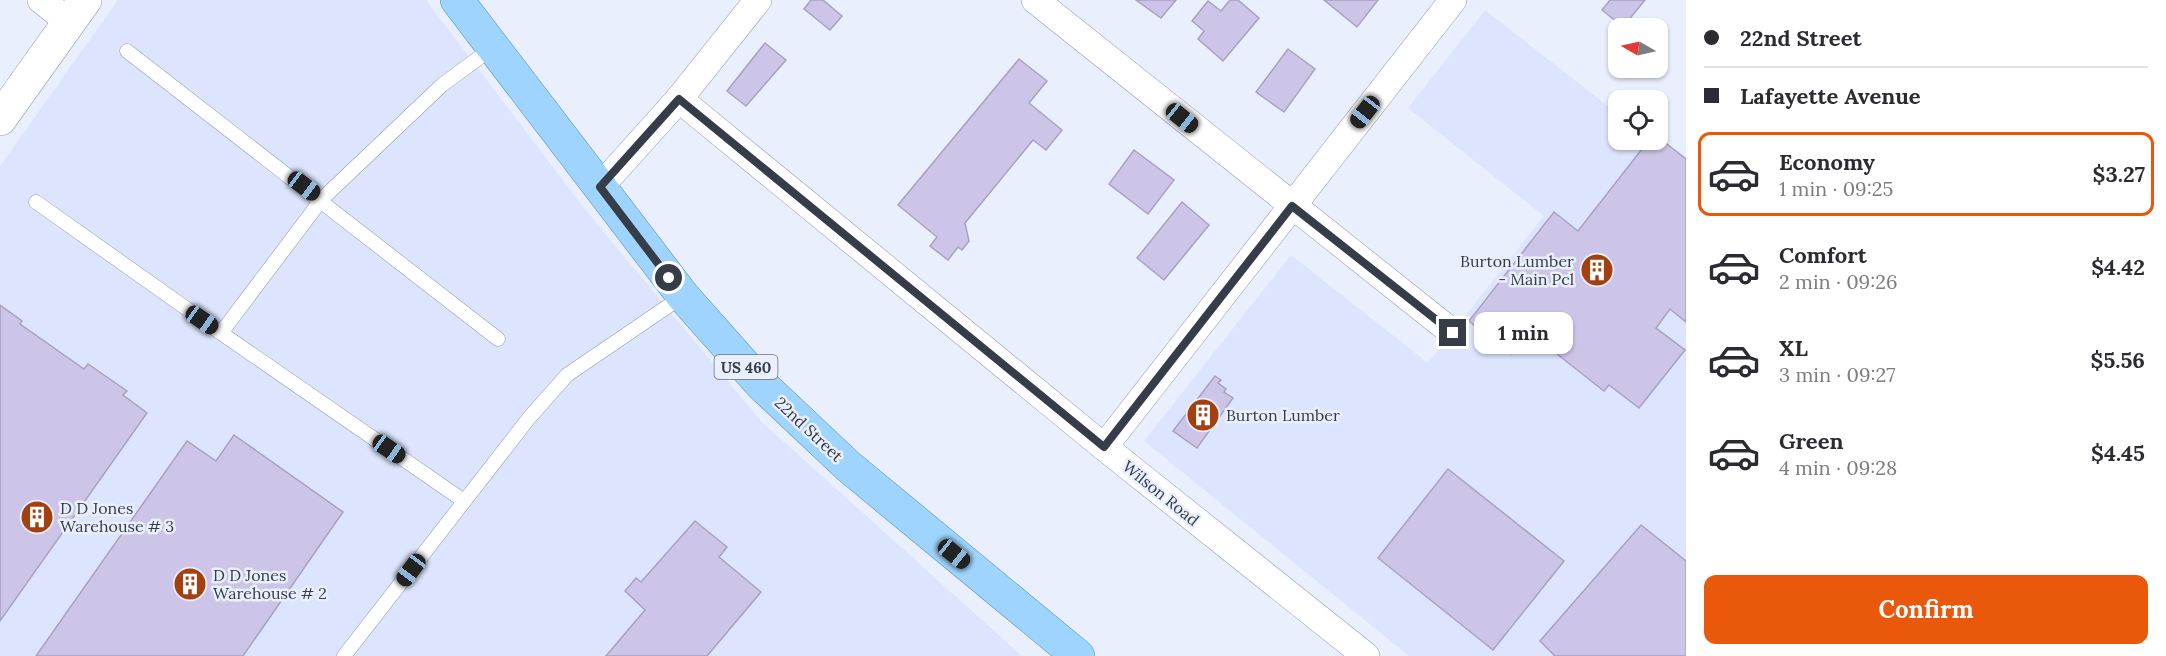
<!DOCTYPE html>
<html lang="en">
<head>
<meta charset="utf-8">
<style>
  body { margin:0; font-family:Lora,serif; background:#f7f7f7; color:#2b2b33; height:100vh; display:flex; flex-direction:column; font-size:22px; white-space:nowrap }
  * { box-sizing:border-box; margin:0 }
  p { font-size:20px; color:#7c7c81 }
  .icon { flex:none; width:33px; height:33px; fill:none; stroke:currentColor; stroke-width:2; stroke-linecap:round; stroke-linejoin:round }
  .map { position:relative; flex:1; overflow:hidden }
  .sheet { display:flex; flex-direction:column; background:#fff; width:480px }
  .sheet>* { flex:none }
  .top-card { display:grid; align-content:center; height:132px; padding:0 18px; background:#fff }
  .needle { width:39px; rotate:279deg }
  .controls { position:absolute; left:1608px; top:18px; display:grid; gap:12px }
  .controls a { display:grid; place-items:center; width:60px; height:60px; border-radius:12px; background:#fff; box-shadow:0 2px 4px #0004; font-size:30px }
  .end { position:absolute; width:27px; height:27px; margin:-14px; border:8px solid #373c49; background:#fff; box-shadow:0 0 0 3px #fff }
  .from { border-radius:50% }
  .bubble { position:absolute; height:42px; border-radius:12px; background:#fff; box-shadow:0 2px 4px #0004; font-size:20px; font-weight:800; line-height:42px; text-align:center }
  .car { position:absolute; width:18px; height:36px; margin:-18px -9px; border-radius:8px; box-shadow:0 0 4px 2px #0007; background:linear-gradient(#222 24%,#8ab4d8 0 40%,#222 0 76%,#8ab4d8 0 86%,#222 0) }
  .top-card b { display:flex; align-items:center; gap:21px; height:57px; font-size:22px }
  .top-card b+b { border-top:2px solid #e1e1e2 }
  .top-card i { width:15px; height:15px; background:#2b2b33 }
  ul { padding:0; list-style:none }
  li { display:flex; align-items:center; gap:18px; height:84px; margin:0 12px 9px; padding:0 6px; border:3px solid transparent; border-radius:12px }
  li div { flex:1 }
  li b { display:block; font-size:22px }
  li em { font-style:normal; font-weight:800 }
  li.selected { border-color:#ea580c }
  li>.icon { width:54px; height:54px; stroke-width:1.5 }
  .action { display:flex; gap:12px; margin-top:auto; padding:12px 18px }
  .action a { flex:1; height:69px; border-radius:12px; background:#ea580c; color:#fff; font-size:24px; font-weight:800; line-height:69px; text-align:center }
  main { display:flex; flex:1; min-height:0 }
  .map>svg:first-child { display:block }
</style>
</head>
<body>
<main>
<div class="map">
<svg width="1686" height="656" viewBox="0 0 1686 656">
  <rect width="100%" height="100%" fill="#eaeffd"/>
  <g fill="#dce5fd">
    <path d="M118 0H426L583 207 762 422 1022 656H0V166Z"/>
    <path d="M1485 10 1618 114V140H1651L1686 167V656H1409L1144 441 1291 255 1428 363 1544 216 1408 108Z"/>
  </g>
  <g fill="#cdc5e8" stroke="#a8a1c2" stroke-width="1.5">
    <path d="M811 0H823L842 16 830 30 804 9Z"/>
    <path d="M1136 0H1176L1161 18Z"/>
    <path d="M1230 0H1238L1259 18 1223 61 1198 39 1204 31 1192 21 1208 1 1221 11Z"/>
    <path d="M1324 0H1378L1357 27Z"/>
    <path d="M1610 0H1645L1623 27 1602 10Z"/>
    <path d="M765 43 786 60 746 106 727 91Z"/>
    <path d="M1288 49 1315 69 1284 112 1256 92Z"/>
    <path d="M1019 59 1047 81 1029 103 1062 130 1046 150 1033 140 965 223 969 241 962 250 958 247 948 260 930 246 937 237 898 205Z"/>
    <path d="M1658 137 1686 159V322L1670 309 1656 328 1685 350 1639 408 1609 385 1604 391 1529 332 1511 354 1469 321 1554 212 1578 231 1649 140H1658Z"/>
    <path d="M1134 150 1174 180 1148 214 1109 184Z"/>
    <path d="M1182 202 1209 225 1164 280 1137 258Z"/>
    <path d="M0 305 22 321 20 324 84 369 88 364 127 391 123 395 147 413 0 621Z"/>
    <path d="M1215 376 1221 380 1218 383 1226 389 1224 392 1233 398 1197 448 1173 431Z"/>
    <path d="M234 435 343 512 243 656H36L187 441 216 461Z"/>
    <path d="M1448 469 1564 561 1493 650 1378 558Z"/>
    <path d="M695 521 727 547 719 557 761 592 707 656H606L645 610 625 591 636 578 641 582Z"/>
    <path d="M1641 525 1686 561V656H1555L1540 641Z"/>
  </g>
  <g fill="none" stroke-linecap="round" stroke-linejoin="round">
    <g stroke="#8f9ab9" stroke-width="15">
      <g id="service">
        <path d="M127 51 498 339"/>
        <path d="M36 202 221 333"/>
        <path d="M464 501 221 333 322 199 442 85 491 49"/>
        <path d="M344 656 529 418 567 375 683 296"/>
      </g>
    </g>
    <g stroke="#8f9ab9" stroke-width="28">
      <g id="minor">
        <path d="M41 0 69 22"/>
        <path d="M1035 0 1453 333"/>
        <path d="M679 99 1104 447 1366 656"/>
        <path d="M600 187 679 99 758 0"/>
        <path d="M1104 447 1453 0"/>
      </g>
    </g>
    <g stroke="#8f9ab9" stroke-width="34">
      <path id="tertiary" d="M0 119 85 0"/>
    </g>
    <g stroke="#508dbd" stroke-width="34">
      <path id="primary" d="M457 0 683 296 761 384 848 466 1078 656"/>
    </g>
    <use href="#service" stroke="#fff" stroke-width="14"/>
    <use href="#minor" stroke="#fff" stroke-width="27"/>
    <use href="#tertiary" stroke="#fff" stroke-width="33"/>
    <use href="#primary" stroke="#9ed4fd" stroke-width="33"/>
  </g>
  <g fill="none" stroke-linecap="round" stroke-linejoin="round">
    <path stroke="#373c49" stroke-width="8" d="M669 278 600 187 679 99 1104 447 1292 206 1453 333"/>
  </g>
  <defs>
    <g id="building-disc" transform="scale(1.725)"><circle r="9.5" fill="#a44010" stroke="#eaeffd"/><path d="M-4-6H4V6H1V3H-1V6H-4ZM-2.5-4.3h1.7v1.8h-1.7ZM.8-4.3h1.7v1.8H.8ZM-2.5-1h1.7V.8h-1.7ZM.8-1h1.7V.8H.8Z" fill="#fff"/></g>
  </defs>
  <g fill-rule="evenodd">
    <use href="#building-disc" x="1597" y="270"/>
    <use href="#building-disc" x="1203" y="415"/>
    <use href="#building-disc" x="37" y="517"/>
    <use href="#building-disc" x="190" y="584"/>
  </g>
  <g text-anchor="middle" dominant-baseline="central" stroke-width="5" stroke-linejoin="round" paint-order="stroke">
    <rect fill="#eaeffd" stroke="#6d727f" stroke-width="1.5" x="714.5" y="355" width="63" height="24" rx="4.5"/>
    <g font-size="15" font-weight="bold" fill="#373c49">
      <text x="746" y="367">US 460</text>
    </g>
    <g font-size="16" fill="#373c49" stroke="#eaeffd" text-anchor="start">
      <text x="1574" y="261" text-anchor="end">Burton Lumber<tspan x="1574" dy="18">- Main Pcl</tspan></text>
      <text x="1226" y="415">Burton Lumber</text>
      <text x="60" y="508">D D Jones<tspan x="60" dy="18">Warehouse # 3</tspan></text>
      <text x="213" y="575">D D Jones<tspan x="213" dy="18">Warehouse # 2</tspan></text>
    </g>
    <g font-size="16" fill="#373c49" stroke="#eaeffd">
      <text transform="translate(809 429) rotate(43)">22nd Street</text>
      <text transform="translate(1161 493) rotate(39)">Wilson Road</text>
    </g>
  </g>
</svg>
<div class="controls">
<a><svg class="needle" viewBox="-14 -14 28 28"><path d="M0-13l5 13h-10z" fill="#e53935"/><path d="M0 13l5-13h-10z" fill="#7c7c81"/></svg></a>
<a><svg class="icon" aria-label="locate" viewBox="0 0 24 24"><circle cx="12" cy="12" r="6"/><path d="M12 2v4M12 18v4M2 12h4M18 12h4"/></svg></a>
</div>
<i class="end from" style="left:669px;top:278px"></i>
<i class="end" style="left:1453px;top:333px"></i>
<div class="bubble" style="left:1474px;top:312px;width:99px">1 min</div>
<i class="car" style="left:1365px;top:112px;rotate:218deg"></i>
<i class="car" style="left:1182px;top:118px;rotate:129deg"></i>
<i class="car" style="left:304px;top:186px;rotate:127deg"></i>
<i class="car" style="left:202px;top:320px;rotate:125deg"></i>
<i class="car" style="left:389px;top:449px;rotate:125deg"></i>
<i class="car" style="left:954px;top:554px;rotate:129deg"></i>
<i class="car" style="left:411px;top:570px;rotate:217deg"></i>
</div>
<section class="sheet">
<div class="top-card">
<b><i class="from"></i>22nd Street</b>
<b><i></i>Lafayette Avenue</b>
</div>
<ul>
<li class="selected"><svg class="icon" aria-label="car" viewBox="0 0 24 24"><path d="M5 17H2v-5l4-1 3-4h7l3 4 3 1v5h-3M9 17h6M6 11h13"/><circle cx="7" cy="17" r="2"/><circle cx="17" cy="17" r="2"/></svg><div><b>Economy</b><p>1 min · 09:25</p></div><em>$3.27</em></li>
<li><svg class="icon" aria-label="car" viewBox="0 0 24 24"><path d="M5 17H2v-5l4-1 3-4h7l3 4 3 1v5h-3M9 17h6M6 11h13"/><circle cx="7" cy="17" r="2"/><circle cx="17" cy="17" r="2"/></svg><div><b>Comfort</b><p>2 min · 09:26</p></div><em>$4.42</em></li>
<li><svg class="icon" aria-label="car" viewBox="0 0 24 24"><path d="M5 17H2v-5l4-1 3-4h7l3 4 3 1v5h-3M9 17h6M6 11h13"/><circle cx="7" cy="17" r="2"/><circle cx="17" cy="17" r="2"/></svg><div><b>XL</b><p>3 min · 09:27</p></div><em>$5.56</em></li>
<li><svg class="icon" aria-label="car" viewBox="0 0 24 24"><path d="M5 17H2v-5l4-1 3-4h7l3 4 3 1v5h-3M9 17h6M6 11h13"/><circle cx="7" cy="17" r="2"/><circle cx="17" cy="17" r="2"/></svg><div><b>Green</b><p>4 min · 09:28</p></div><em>$4.45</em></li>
</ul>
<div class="action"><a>Confirm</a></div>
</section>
</main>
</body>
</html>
